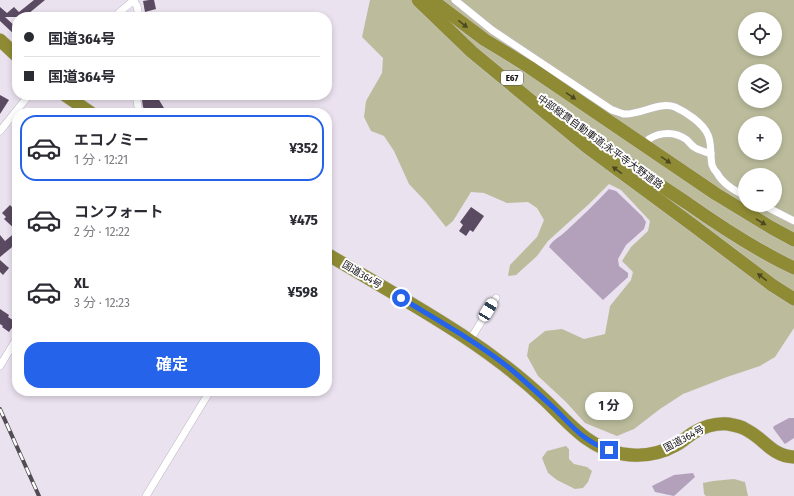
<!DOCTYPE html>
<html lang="ja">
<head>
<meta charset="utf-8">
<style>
  body { margin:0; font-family:"Fira Sans Condensed","Noto Sans JP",sans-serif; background:#f7f7f7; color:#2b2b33; height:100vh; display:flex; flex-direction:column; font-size:15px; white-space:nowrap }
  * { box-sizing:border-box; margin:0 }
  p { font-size:13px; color:#7c7c81 }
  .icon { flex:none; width:22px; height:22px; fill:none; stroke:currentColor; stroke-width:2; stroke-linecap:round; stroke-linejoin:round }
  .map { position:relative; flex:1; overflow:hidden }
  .side { position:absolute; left:12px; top:108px; width:320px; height:288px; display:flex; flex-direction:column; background:#fff; border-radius:16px; box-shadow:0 2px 6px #0003 }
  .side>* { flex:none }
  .guide { position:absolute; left:12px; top:12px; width:320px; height:88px; border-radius:16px; box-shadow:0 2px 6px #0003; display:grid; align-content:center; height:88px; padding:0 12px; background:#fff }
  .tools { position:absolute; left:738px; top:12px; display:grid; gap:8px }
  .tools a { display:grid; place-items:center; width:44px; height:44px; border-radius:50%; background:#fff; box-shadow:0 2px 6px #0003; font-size:20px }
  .end { position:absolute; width:18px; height:18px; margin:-9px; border:5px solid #2563eb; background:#fff; box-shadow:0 0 0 2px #fff }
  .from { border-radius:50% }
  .bubble { position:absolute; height:28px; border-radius:14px; background:#fff; box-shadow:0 2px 6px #0003; font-size:13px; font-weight:700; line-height:28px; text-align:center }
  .car { position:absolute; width:12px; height:24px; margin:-12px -6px; border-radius:5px; box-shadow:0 0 3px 1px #0007; background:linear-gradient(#fff 24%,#345 0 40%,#fff 0 76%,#345 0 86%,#fff 0) }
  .guide b { display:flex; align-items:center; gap:14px; height:38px; font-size:15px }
  .guide b+b { border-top:1px solid #e1e1e2 }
  .guide i { width:10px; height:10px; background:#2b2b33 }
  ul { padding:7px 0 0; list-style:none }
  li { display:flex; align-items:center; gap:12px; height:66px; margin:0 8px 6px; padding:0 4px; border:2px solid transparent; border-radius:16px }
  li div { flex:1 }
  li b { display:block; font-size:15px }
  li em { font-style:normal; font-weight:700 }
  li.on { border-color:#2563eb }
  li>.icon { width:36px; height:36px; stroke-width:1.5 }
  .action { display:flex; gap:8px; margin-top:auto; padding:8px 12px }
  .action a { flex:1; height:46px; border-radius:16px; background:#2563eb; color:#fff; font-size:16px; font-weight:700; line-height:46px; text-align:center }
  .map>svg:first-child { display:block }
</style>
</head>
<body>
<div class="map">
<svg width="794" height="496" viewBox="0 0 794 496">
  <rect width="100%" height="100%" fill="#eae2ef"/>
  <g fill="#bcbc9d" fill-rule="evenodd">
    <path d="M370 0H794V328L775 357 760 366 727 377 683 394 660 409 634 429 617 436 585 423 566 402 538 376 527 356 529 344 545 331 562 329 584 339 605 334 610 306 631 280 633 272 622 261 631 247 648 231 650 221 621 190 609 184 589 204 548 241 537 256 516 275 508 276 510 265 537 237 544 220 537 208 528 202 507 203 484 193 471 192 453 221 446 227 426 202 409 184 394 151 384 136 371 131 364 117 366 101 382 73 383 58 362 37ZM745 19H775V49H745ZM745 71H775V101H745ZM745 123H775V153H745ZM745 175H775V205H745Z"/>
    <path d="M566 446 569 449V459L574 464 587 467 592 471 588 482 583 488 575 489 557 480 548 473 542 458 547 451Z"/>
    <path d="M734 479 745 482 748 496H706L704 494 703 483 713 481Z"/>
  </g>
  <g fill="#b3a1bc">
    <path d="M609 189 616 191 642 216 646 222 644 229 626 245 618 259 619 266 628 273V277L603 300 549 247C552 240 560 237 565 232 580 218 595 204 609 189Z"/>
    <path d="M789 418H794V438L785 444 784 443 773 428 774 426Z"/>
    <path d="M693 473 695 477 674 496 655 492 652 486 674 475Z"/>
  </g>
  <g fill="#5a4a62">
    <path d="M34 0H45L28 14 31 17H5L17 28V37L0 21V7L7 13 14 7 19 12Z"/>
    <path d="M149 0H154L156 9 145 12 143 1Z"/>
    <path d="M0 95 9 100 0 114Z"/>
    <path d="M144 95H156L167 113H154L151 108 146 111 143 107 142 100 146 98Z"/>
    <path d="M10 205 17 212V243L0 257V235L5 241 17 231 4 219 6 217 2 213Z"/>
    <path d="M471 207 484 216 473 232 470 230 466 236 459 231 463 225 460 222Z"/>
    <path d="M0 260 9 268 3 275 0 272Z"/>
    <path d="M0 309 9 315 8 317 16 322 9 332 2 327 3 326 0 324Z"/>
  </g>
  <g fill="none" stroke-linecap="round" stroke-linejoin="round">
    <g stroke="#bfb6c3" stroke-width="8">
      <g id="street">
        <path d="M133 0 137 6 139 17"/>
        <path d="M455 0 492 30 612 110C616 111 620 113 624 114 641 115 659 101 675 107 686 112 703 123 708 135 712 144 710 155 712 165 713 168 715 171 717 173 723 184 734 190 745 196"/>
        <path d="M114 17 134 0"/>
        <path d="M136 95 139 113"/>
        <path d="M0 131 29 95"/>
        <path d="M649 139C660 132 675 131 687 140 689 142 691 145 694 147 698 150 706 152 711 154"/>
        <path d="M763 205 794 221"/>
        <path d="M470 340 496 298"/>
        <path d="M0 366 17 338"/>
        <path d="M146 496 210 391"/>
      </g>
    </g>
    <g stroke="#c7c6c7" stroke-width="14">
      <g id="highway">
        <path d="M418 0 472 52 587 147 694 226 772 285 794 299"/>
        <path d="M432 0 485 40 500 49 529 67 716 194 772 228 794 240"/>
        <path d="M0 40 17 56"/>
        <path d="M65 95 91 113"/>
        <path d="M561 115C602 146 644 175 687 203 721 227 756 250 794 268"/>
        <path d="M327 254C402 299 482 340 545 400 569 423 589 449 623 454 642 457 660 454 676 445 682 442 687 437 693 433 703 427 716 423 728 424 734 425 740 426 745 429 764 438 771 456 794 457"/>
      </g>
    </g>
    <use href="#street" stroke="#fff" stroke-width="7"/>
    <use href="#highway" stroke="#8f8b35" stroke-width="13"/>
    <g stroke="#514d53" stroke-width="4">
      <path id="rail" d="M0 409 39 496"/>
    </g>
    <use href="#rail" stroke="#fff" stroke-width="2.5" stroke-dasharray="8" stroke-linecap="butt"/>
  </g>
  <defs><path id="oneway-solid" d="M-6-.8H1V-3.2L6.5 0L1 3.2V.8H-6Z"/></defs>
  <g fill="#4c4824">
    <use href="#oneway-solid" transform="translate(463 24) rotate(38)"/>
    <use href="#oneway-solid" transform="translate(571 96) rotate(34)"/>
    <use href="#oneway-solid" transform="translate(666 160) rotate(34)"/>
    <use href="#oneway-solid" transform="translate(617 170) rotate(-144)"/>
    <use href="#oneway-solid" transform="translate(761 222) rotate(31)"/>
    <use href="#oneway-solid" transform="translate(762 277) rotate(-143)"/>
  </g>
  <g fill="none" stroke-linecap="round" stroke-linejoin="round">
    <path stroke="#2563eb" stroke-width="5" d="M401 298C439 321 479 343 513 371 528 384 542 397 556 410 574 428 583 441 609 450"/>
  </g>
  <g text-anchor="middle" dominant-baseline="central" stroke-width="4" stroke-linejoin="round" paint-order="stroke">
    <rect fill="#fff" stroke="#5b595c" stroke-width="1" x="501" y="71" width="22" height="14" rx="3"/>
    <g font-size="9" font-weight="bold" fill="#151216">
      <text x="512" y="78">E67</text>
    </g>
    <g font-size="10" fill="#151216" stroke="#fff">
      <text transform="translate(600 142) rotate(36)">中部縦貫自動車道;永平寺大野道路</text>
      <text transform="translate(362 275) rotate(31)">国道364号</text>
      <text transform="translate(684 439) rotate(-28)">国道364号</text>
    </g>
  </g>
</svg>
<div class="tools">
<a><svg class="icon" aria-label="locate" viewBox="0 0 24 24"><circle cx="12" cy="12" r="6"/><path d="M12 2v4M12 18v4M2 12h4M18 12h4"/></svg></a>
<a><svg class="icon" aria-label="layers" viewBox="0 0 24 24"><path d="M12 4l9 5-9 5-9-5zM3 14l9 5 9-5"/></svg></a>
<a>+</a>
<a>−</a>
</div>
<i class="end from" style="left:401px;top:298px"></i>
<i class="end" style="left:609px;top:450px"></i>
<div class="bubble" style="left:585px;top:392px;width:48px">1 分</div>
<i class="car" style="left:488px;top:310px;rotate:31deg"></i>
<div class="guide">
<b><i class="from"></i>国道364号</b>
<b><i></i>国道364号</b>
</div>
<section class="side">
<ul>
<li class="on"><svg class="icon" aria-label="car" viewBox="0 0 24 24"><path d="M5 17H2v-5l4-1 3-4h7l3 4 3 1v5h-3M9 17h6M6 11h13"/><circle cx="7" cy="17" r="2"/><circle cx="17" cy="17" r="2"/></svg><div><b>エコノミー</b><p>1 分 · 12:21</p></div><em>¥352</em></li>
<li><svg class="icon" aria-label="car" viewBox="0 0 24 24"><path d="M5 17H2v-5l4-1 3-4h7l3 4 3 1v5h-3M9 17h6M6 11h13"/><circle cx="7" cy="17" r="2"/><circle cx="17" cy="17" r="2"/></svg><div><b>コンフォート</b><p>2 分 · 12:22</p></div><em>¥475</em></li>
<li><svg class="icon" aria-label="car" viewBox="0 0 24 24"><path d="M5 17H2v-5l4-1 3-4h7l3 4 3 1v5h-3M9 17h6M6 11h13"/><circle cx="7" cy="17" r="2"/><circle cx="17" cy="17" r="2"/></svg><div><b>XL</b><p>3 分 · 12:23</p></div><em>¥598</em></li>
</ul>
<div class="action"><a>確定</a></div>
</section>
</div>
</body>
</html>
